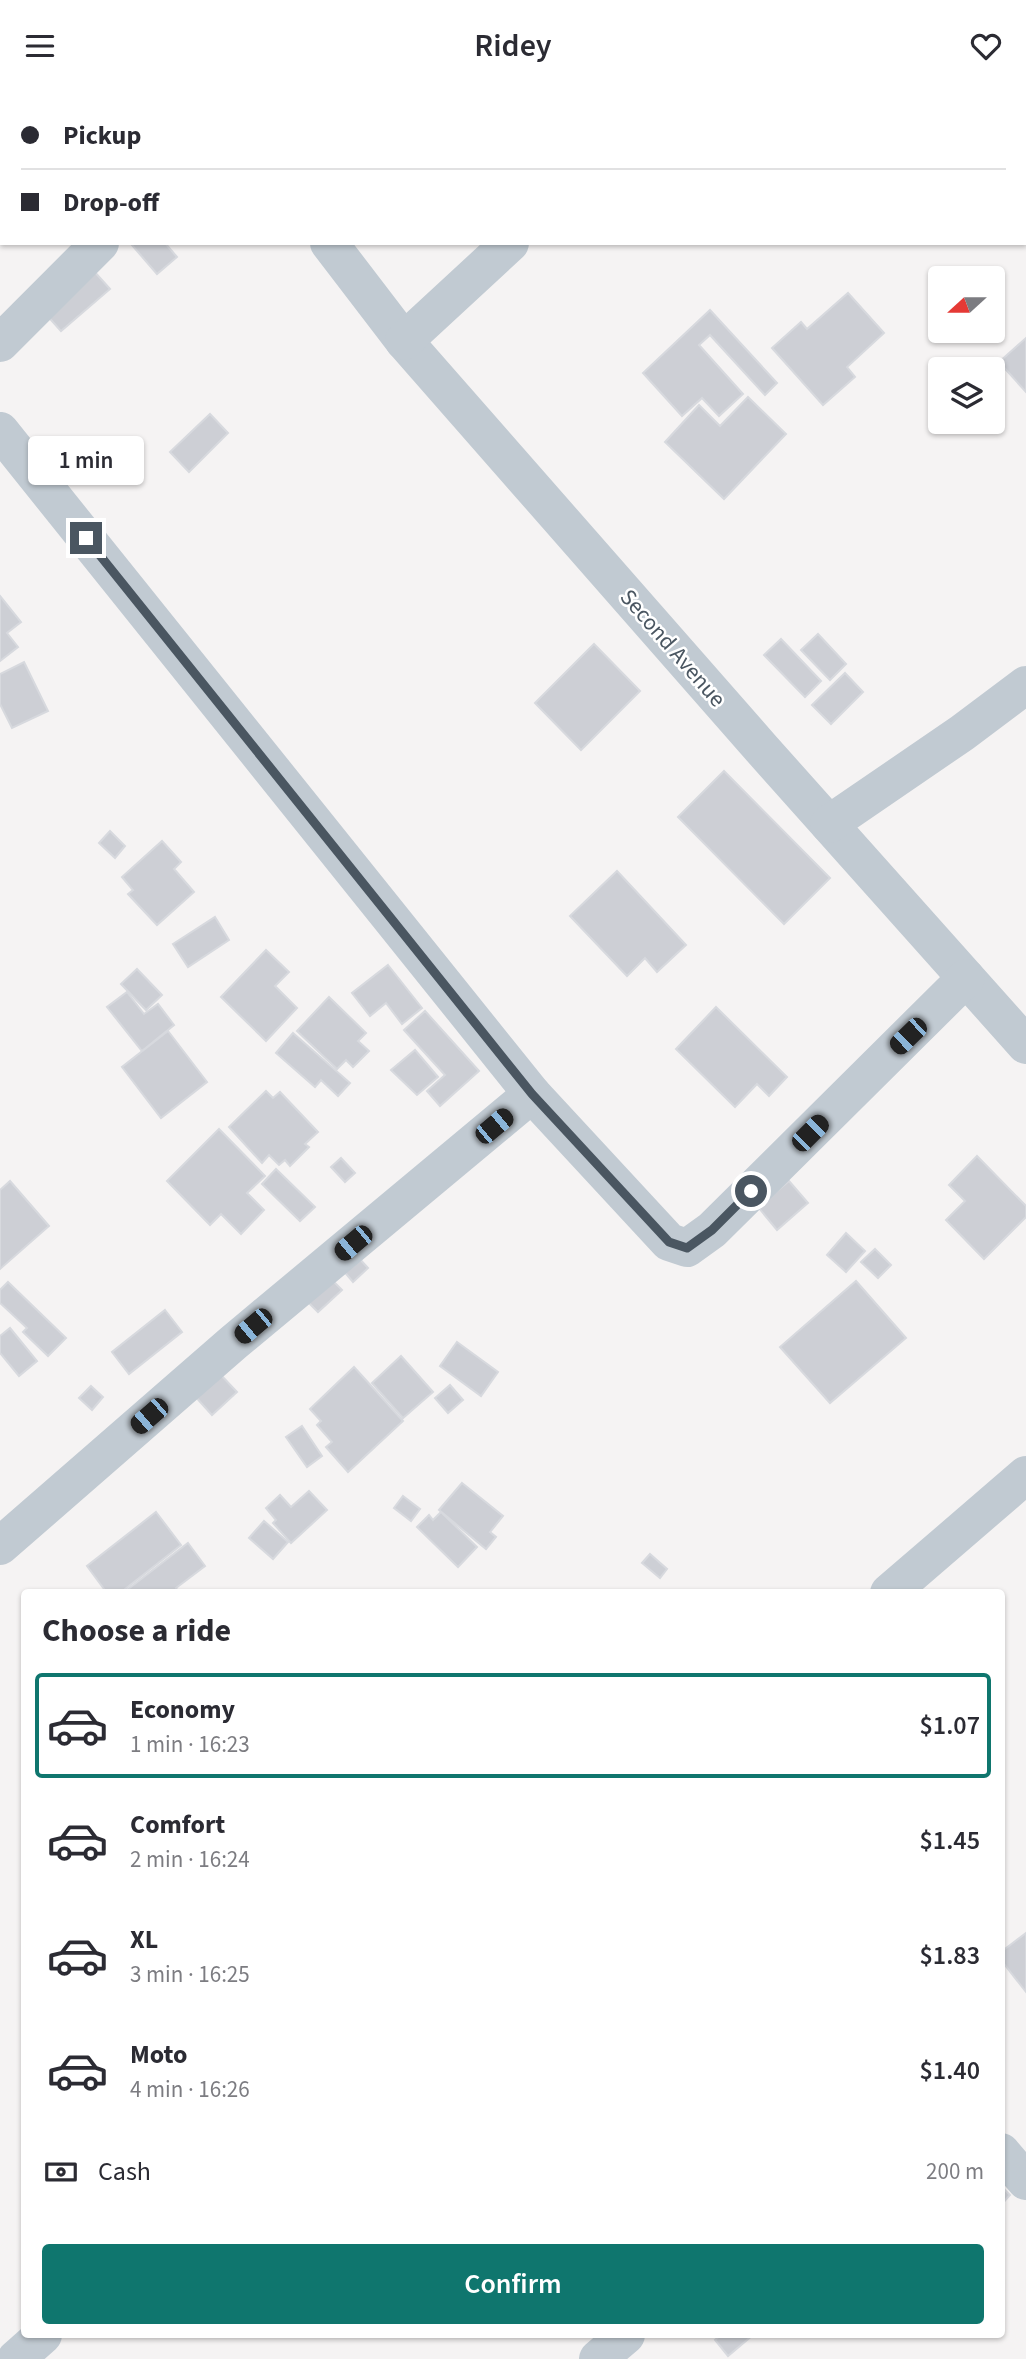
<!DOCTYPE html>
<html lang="en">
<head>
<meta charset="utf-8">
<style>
  body { margin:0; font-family:"Source Sans 3",sans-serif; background:#f2f2f3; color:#2b2b33; height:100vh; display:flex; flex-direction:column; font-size:26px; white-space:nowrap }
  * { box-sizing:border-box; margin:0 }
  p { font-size:23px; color:#7c7c81 }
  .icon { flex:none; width:38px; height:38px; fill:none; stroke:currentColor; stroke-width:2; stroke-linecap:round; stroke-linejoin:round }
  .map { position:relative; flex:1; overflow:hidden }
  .side { position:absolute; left:21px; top:1498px; width:984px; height:749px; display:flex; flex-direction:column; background:#fff; border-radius:7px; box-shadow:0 2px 5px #0004 }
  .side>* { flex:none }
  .hud { position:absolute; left:0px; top:0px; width:1027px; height:154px; box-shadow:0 2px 5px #0004; display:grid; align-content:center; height:154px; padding:0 21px; background:#fff }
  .needle { width:46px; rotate:249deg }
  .fabs { position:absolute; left:928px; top:175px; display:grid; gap:14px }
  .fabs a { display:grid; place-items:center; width:77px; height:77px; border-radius:7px; background:#fff; box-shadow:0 2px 5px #0004; font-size:35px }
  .end { position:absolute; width:32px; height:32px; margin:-16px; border:9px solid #4a5661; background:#fff; box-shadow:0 0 0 4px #fff }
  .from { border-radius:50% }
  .bubble { position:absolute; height:49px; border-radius:7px; background:#fff; box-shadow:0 2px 5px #0004; font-size:23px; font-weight:600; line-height:49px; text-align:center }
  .car { position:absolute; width:21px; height:42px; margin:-21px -10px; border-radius:9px; box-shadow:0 0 5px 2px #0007; background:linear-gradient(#222 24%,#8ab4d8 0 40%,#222 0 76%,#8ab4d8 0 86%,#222 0) }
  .hud b { display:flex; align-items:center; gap:24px; height:66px; font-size:26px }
  .hud b+b { border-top:2px solid #e1e1e2 }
  .hud i { width:18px; height:18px; background:#2b2b33 }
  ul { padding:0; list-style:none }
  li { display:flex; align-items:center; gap:21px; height:105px; margin:0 14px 10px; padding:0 7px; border:4px solid transparent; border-radius:7px }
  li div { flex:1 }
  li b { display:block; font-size:26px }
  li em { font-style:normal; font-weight:600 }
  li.current { border-color:#0f766e }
  li>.icon { width:63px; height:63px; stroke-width:1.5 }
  h2 { padding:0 21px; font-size:32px; line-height:84px }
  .pay { display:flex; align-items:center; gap:18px; height:77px; padding:0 21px; font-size:26px }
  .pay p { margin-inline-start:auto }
  .button { display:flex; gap:14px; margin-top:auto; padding:14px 21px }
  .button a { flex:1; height:80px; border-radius:7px; background:#0f766e; color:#fff; font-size:28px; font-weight:600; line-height:80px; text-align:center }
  header { display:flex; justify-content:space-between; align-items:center; height:91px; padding:0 21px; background:#fff; font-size:32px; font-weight:600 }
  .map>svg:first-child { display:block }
</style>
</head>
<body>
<header><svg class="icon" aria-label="menu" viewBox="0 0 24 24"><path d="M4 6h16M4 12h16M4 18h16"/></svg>Ridey<svg class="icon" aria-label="heart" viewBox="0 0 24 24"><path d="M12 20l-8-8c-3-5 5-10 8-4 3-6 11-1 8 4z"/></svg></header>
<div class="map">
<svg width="1026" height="2268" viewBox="0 0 1026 2268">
  <rect width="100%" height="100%" fill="#f5f3f3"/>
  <g fill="#cdcfd5" stroke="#d7d9de" stroke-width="2">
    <path d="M165 152 177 166 157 183 131 153Z"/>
    <path d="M92 178 110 198 61 240 44 221Z"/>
    <path d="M848 202 884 242 847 276 855 286 823 314 772 257 801 231 807 238Z"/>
    <path d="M710 219 777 292 765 304 710 244 699 254 743 303 719 325 702 307 682 325 643 282Z"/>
    <path d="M1026 247V301L999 271Z"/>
    <path d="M748 306 786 343 724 408 665 351 699 314 720 335Z"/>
    <path d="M210 323 228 342 189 381 170 361Z"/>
    <path d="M0 505 21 531 7 542 18 556 0 570Z"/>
    <path d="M818 543 846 573 830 589 801 559Z"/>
    <path d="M781 548 821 590 805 606 764 564Z"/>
    <path d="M594 553 640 600 581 659 535 612Z"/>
    <path d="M24 571 48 620 12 637 0 613V583Z"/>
    <path d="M845 582 863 601 831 633 812 614Z"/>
    <path d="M724 680 830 787 784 833 678 726Z"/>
    <path d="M110 740 125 755 115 767 99 752Z"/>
    <path d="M162 750 181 771 174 778 194 801 157 834 128 803 133 799 122 786Z"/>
    <path d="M617 780 686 854 657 881 645 867 627 885 570 825Z"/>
    <path d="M215 826 229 849 188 876 173 853Z"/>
    <path d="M266 859 289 881 275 895 297 917 266 950 221 906Z"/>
    <path d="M388 874 422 917 402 933 386 912 370 925 352 902Z"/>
    <path d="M137 878 162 904 146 919 121 893Z"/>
    <path d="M127 901 144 923 158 913 174 934 142 960 107 916Z"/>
    <path d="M329 906 366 942 358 950 369 960 353 976 346 969 337 978 297 940Z"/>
    <path d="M716 916 787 986 769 1005 757 993 735 1016 676 958Z"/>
    <path d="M425 920 479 980 440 1015 427 1000 445 984 404 939Z"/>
    <path d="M168 940 207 991 161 1027 122 976Z"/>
    <path d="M293 942 350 992 338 1005 321 989 315 996 276 962Z"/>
    <path d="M415 959 438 986 417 1004 391 979Z"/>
    <path d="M266 1000 273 1007 280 1001 318 1041 305 1053 309 1056 290 1075 285 1069 279 1074 269 1064 262 1072 229 1036Z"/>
    <path d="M219 1038 265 1085 247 1102 264 1119 241 1143 221 1123 210 1134 167 1090Z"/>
    <path d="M977 1065 1026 1115V1126L984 1168 946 1129 965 1110 949 1094Z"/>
    <path d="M341 1067 355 1082 345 1091 331 1076Z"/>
    <path d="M276 1078 315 1116 300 1130 262 1093Z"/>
    <path d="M10 1090 49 1135 0 1178V1099Z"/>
    <path d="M789 1090 808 1112 777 1139 758 1116Z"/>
    <path d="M846 1142 865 1160 846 1181 827 1164Z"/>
    <path d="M875 1158 891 1174 878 1187 861 1171Z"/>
    <path d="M357 1165 368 1177 353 1191 342 1178Z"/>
    <path d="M328 1185 342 1199 318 1221 304 1207Z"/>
    <path d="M856 1190 906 1247 830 1312 780 1256Z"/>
    <path d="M8 1191 66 1247 48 1265 23 1241 27 1237 0 1212V1199Z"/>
    <path d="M165 1219 182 1241 129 1283 112 1261Z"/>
    <path d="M10 1237 37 1270 19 1285 0 1262V1245Z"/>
    <path d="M457 1251 498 1281 481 1305 440 1275Z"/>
    <path d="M401 1265 433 1301 403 1327 372 1292Z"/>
    <path d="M354 1276 403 1330 348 1381 326 1356 332 1351 317 1334 321 1330 310 1318Z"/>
    <path d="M219 1282 237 1301 212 1324 194 1304Z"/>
    <path d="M450 1294 463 1309 448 1322 435 1307Z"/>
    <path d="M91 1295 103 1306 92 1319 79 1307Z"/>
    <path d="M302 1335 322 1365 307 1376 286 1346Z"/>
    <path d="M462 1392 503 1425 490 1441 496 1446 486 1458 439 1419Z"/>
    <path d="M309 1400 327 1419 291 1452 273 1432 276 1429 266 1417 280 1404 291 1416Z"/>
    <path d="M403 1405 420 1418 411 1430 394 1417Z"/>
    <path d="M156 1421 181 1454 120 1502H107L87 1475Z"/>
    <path d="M441 1421 477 1456 458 1476 417 1436 429 1424 433 1429Z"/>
    <path d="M264 1430 288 1451 273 1468 249 1447Z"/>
    <path d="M188 1452 205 1475 176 1497 179 1502H123Z"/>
    <path d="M650 1463 667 1478 660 1487 642 1472Z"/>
    <path d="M1026 1842V1901L1001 1869V1861Z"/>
    <path d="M1001 2095 1010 2104 1001 2114Z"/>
    <path d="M721 2244H753L728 2265 715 2249Z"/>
  </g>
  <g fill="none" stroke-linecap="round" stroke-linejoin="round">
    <g stroke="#c1cad2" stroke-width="38">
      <path d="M209 0 211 2"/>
      <path d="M1022 0 1023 2"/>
      <path d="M659 2 660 0"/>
      <path d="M329 152 404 250 761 657 1026 954"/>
      <path d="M404 250 510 152"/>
      <path d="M0 252 100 152"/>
      <path d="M0 340 532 1003 669 1151 687 1157 712 1139 966 887"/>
      <path d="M829 733 962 642 1026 594"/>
      <path d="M0 1455 233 1252 532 1003"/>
      <path d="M889 1502 1026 1384"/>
      <path d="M1001 2061 1026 2090"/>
      <path d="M16 2268 43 2244"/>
      <path d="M598 2268 626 2244"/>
    </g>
  </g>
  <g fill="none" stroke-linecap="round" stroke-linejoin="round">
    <path stroke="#4a5661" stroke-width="9" d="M86 447 532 1003 669 1151 687 1157 712 1139 751 1100"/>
  </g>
  <g text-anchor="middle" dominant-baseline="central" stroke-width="5" stroke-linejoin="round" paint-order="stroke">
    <g font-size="23" fill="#4a5661" stroke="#fff">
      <text transform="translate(673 557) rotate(49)">Second Avenue</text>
    </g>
  </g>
</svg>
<div class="fabs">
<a><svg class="needle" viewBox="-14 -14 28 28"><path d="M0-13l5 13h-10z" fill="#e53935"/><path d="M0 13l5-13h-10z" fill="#7c7c81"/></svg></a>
<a><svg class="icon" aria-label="layers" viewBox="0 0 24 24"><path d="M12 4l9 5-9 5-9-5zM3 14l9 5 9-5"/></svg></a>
</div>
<i class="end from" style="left:751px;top:1100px"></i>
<i class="end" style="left:86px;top:447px"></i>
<div class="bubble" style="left:28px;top:345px;width:116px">1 min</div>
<i class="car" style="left:908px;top:945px;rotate:226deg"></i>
<i class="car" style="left:494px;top:1035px;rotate:50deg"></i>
<i class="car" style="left:810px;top:1042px;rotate:45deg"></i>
<i class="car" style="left:353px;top:1152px;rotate:230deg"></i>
<i class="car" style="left:253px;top:1235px;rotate:230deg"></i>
<i class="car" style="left:149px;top:1325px;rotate:229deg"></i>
<div class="hud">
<b><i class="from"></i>Pickup</b>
<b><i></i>Drop-off</b>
</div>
<section class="side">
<h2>Choose a ride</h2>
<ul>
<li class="current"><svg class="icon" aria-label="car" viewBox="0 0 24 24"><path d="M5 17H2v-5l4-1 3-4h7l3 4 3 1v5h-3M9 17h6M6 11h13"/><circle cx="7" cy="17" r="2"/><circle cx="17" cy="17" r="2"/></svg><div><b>Economy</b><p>1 min · 16:23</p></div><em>$1.07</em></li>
<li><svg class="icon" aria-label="car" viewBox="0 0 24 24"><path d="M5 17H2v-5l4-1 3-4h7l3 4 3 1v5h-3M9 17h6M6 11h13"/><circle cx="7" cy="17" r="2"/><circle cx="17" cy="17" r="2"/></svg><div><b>Comfort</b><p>2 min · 16:24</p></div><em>$1.45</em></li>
<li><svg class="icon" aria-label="car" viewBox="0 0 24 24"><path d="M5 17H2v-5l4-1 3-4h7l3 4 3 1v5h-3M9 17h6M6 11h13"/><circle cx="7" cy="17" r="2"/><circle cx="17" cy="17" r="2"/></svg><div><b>XL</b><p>3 min · 16:25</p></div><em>$1.83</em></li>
<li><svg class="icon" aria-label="car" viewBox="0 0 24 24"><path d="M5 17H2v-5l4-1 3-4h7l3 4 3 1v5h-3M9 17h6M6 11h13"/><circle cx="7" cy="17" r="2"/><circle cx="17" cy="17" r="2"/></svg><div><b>Moto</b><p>4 min · 16:26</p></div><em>$1.40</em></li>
</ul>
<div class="pay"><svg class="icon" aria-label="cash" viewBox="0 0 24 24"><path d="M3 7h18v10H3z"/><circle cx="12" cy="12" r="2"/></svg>Cash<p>200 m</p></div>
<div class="button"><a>Confirm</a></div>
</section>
</div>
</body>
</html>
